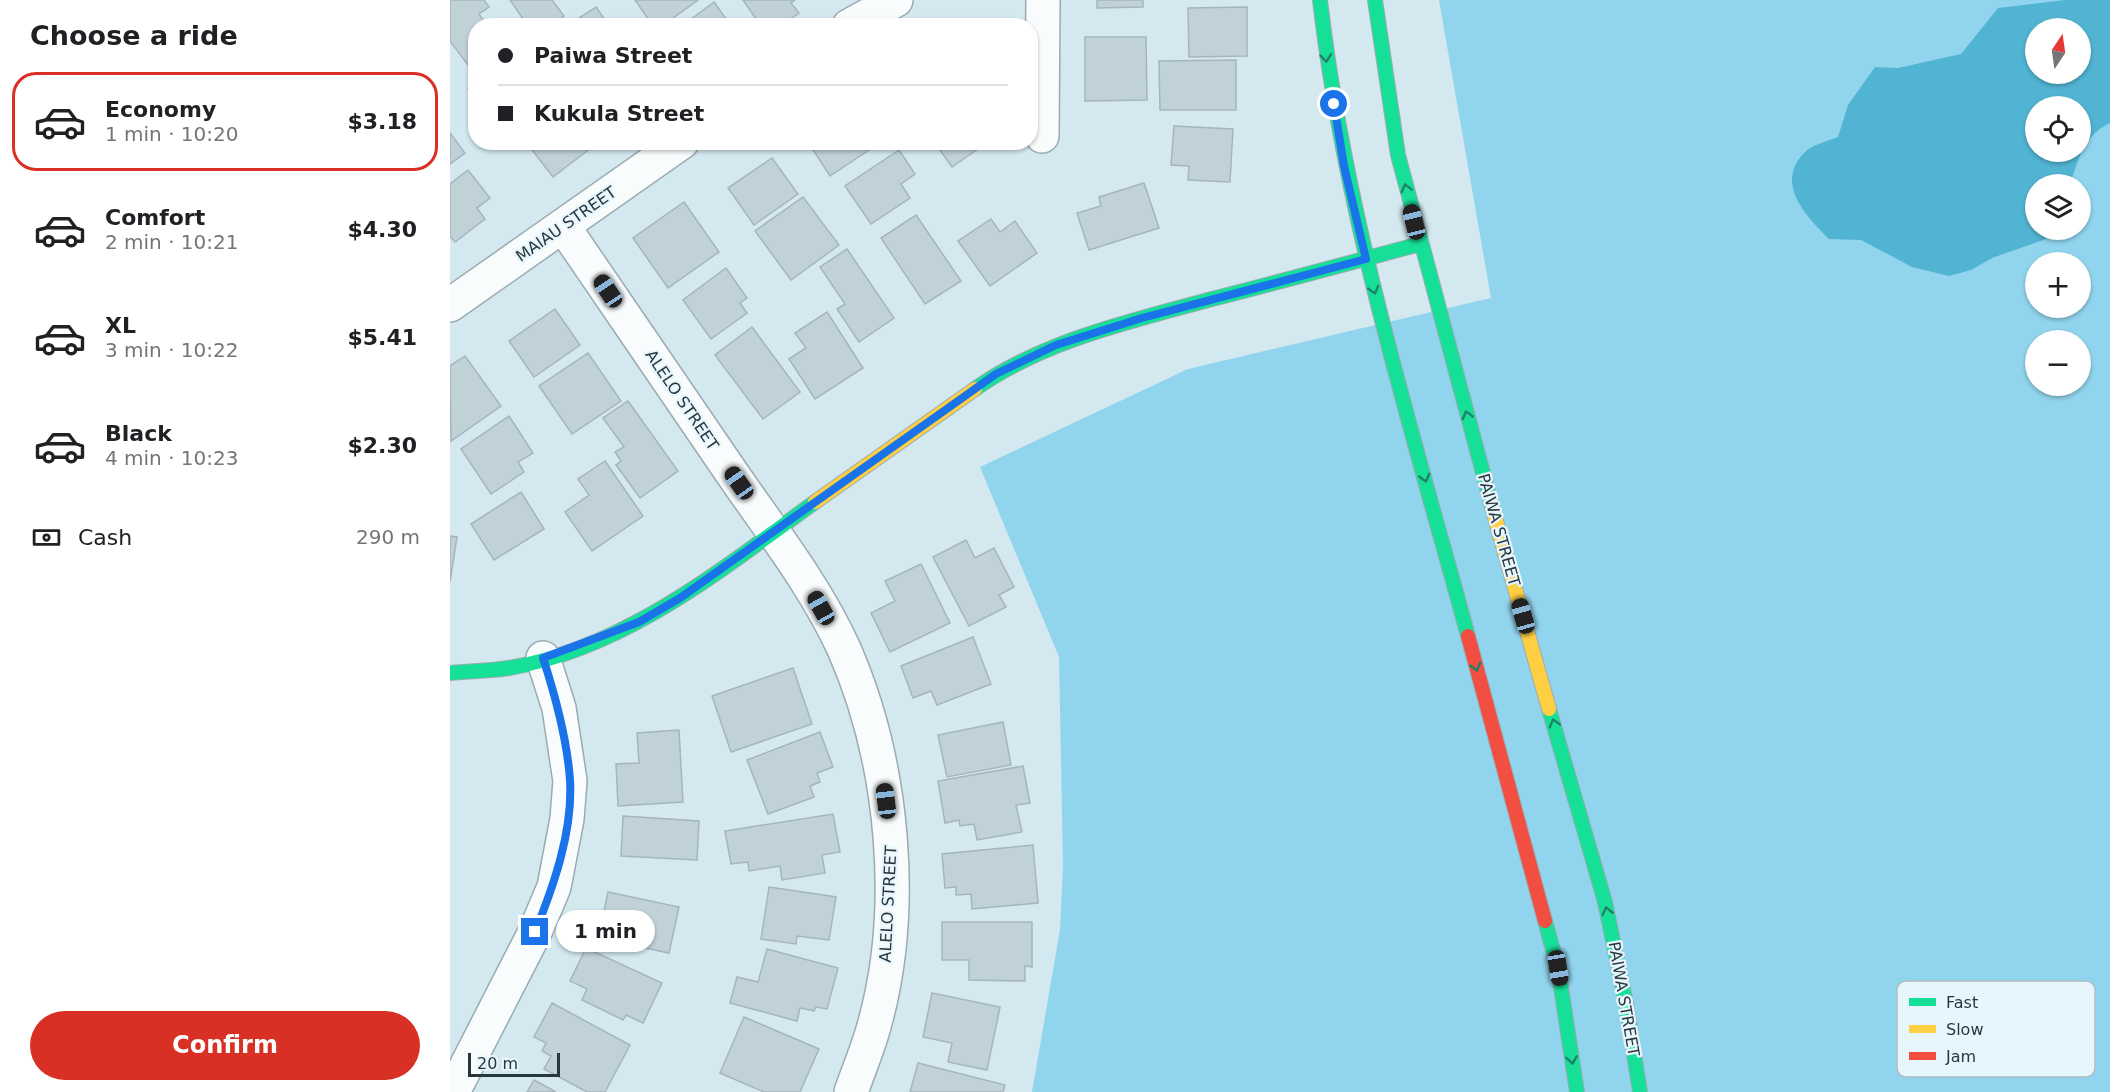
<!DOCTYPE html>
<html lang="en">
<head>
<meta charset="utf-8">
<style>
  body { margin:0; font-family:"DejaVu Sans",sans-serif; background:#f6f6f6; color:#202124; height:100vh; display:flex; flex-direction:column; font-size:22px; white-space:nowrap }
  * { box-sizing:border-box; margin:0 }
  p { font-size:20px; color:#757577 }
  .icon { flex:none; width:33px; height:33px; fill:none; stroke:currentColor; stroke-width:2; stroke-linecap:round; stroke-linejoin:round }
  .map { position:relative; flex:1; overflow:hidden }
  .sheet { display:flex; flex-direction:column; background:#fff; width:450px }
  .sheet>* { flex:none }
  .top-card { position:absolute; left:18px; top:18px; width:570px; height:132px; border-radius:24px; box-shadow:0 2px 4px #0004; display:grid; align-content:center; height:132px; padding:0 30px; background:#fff }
  .needle { width:39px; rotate:13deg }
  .buttons { position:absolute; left:1575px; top:18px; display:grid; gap:12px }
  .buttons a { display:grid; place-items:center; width:66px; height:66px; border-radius:50%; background:#fff; box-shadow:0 2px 4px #0004; font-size:30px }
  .scale { position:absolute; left:18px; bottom:15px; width:92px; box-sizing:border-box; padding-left:6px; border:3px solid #28373e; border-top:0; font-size:16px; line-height:21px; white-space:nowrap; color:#28373e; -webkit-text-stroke:4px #e7f6fd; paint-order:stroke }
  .end { position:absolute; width:27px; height:27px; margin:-14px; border:8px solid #1a73e8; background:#fff; box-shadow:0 0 0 3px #fff }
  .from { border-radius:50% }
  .bubble { position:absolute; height:42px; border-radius:21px; background:#fff; box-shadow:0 2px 4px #0004; font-size:20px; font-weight:600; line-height:42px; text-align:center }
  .car { position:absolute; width:18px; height:36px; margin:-18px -9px; border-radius:8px; box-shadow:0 0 4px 2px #0007; background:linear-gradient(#222 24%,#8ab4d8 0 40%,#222 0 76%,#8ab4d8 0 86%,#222 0) }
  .top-card b { display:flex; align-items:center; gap:21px; height:57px; font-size:22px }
  .top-card b+b { border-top:2px solid #e0e0e0 }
  .top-card i { width:15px; height:15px; background:#202124 }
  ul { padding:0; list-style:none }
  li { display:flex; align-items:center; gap:18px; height:99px; margin:0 12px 9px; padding:0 18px; border:3px solid transparent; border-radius:24px }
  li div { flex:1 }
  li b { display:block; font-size:22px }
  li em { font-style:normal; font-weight:600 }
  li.selected { border-color:#d93025 }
  li>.icon { width:54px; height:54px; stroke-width:1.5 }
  h2 { padding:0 30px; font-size:27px; line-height:72px }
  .pay { display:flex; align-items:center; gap:15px; height:66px; padding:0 30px; font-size:22px }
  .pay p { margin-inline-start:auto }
  .cta { display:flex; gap:12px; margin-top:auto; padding:12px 30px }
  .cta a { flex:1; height:69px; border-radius:36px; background:#d93025; color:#fff; font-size:24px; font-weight:600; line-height:69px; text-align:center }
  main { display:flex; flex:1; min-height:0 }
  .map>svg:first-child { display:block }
</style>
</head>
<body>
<main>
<section class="sheet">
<h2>Choose a ride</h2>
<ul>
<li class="selected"><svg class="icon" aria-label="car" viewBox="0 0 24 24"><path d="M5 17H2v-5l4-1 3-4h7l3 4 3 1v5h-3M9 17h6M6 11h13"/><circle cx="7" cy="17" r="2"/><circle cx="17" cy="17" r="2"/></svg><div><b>Economy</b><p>1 min · 10:20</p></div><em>$3.18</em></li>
<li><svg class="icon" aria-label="car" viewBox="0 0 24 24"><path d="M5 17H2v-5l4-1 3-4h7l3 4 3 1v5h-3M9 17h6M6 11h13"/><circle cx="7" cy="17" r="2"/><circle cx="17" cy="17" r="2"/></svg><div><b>Comfort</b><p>2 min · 10:21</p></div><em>$4.30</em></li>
<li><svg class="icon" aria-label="car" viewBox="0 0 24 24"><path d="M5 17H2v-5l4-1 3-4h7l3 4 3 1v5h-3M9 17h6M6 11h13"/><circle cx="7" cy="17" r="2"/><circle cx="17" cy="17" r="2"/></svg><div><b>XL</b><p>3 min · 10:22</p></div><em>$5.41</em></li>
<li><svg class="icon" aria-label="car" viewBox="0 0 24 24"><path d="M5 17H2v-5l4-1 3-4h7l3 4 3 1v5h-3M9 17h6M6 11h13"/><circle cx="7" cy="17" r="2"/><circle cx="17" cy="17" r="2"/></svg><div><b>Black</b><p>4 min · 10:23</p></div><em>$2.30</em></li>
</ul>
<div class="pay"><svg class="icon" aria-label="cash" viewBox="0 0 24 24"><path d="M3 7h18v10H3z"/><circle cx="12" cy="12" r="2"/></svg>Cash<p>290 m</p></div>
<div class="cta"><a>Confirm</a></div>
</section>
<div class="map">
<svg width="1660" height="1092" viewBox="0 0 1660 1092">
  <rect width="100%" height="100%" fill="#d4e8f0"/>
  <path fill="#91d4ed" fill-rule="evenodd" d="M989 0H1660V1092H582L610 930 613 866 609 657 530 467 738 369 1041 298ZM1586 28H1630V74H1586ZM1586 106H1630V152H1586ZM1586 184H1630V230H1586ZM1586 262H1630V308H1586ZM1586 340H1630V386H1586Z"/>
  <path fill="#52b4d3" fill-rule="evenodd" d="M1615 0H1660V123C1633 136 1629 159 1620 184H1586V230H1600L1596 239 1542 258 1521 270 1499 276 1462 267 1411 240 1379 239C1357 217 1324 184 1354 153 1361 145 1378 141 1388 137L1398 105 1425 67 1448 68 1511 54 1548 8ZM1586 28H1630V74H1586ZM1586 106H1630V152H1586Z"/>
  <g fill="#c1d1d8" stroke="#a5b5bb" stroke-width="1.5">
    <path d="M0 0H34L39 7 29 14 37 26H26V59L18 65 0 41Z"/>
    <path d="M60 0H102L114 16 100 26H78Z"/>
    <path d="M185 0H248L212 26H203Z"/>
    <path d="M293 0H345L341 3 349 13 331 26H311Z"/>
    <path d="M647 0H693V7L647 8Z"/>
    <path d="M264 2 281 26H232Z"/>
    <path d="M146 7 159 26H117Z"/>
    <path d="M797 7V56L739 57 738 8Z"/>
    <path d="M635 37H696L697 100 635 101Z"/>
    <path d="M786 60V110H710L709 61Z"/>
    <path d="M26 83V100L18 89Z"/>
    <path d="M724 126 783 129 780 182 738 180 739 166 721 165Z"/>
    <path d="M0 133 15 153 0 164Z"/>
    <path d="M76 142H136L141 148 103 177Z"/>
    <path d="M358 142H431L380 176Z"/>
    <path d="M484 142H538L502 167Z"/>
    <path d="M449 150 465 174 451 184 460 198 421 224 395 186Z"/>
    <path d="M322 158 348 194 304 225 278 188Z"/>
    <path d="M18 170 40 198 27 208 35 219 5 242 0 236V184Z"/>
    <path d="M694 183 709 228 639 250 627 213 651 206 649 197Z"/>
    <path d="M353 197 389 245 341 280 305 231Z"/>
    <path d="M234 202 269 252 218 288 183 238Z"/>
    <path d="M466 215 511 281 475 304 431 238Z"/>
    <path d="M541 219 550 232 565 221 587 253 540 286 508 241Z"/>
    <path d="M397 249 444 318 409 342 387 309 395 304 370 267Z"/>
    <path d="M276 268 297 298 290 303 297 313 261 339 233 300Z"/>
    <path d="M105 309 130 345 84 377 59 341Z"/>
    <path d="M377 312 413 368 365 399 339 359 356 348 345 333Z"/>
    <path d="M302 327 350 392 313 419 265 355Z"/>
    <path d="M138 353 171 401 122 434 89 386Z"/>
    <path d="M15 356 51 406 1 441 0 366Z"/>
    <path d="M178 401 228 471 190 498 166 465 171 461 165 452 174 447 153 418Z"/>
    <path d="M59 416 83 453 68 462 74 472 41 494 11 449Z"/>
    <path d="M155 461 193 516 142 551 115 512 139 495 128 479Z"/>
    <path d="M71 492 94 529 44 560 21 524Z"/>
    <path d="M0 536 7 537 0 582Z"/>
    <path d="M516 540 525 558 544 548 564 587 549 595 556 607 519 626 483 557Z"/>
    <path d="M471 564 500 623 440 652 421 613 445 601 435 581Z"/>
    <path d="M523 637 541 684 487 705 481 691 463 698 451 666Z"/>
    <path d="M343 668 362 724 281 752 262 696Z"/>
    <path d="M553 722 561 765 497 777 488 735Z"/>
    <path d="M229 730 233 802 168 806 166 764 189 763 187 733Z"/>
    <path d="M370 732 383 767 367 773 370 782 360 786 364 797 318 814 297 760Z"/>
    <path d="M573 766 580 803 566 805 572 832 527 840 524 824 510 826 509 820 495 823 488 781Z"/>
    <path d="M383 814 390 852 372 855 375 873 332 880 330 866 299 871 298 862 281 864 275 831Z"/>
    <path d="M173 816 249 821 247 860 171 856Z"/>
    <path d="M583 845 588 903 522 909 521 894 506 895V887L495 888 492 854Z"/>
    <path d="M319 887 386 897 379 940 347 936 346 944 311 939Z"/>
    <path d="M158 892 229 907 219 953 168 942 170 929 151 925Z"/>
    <path d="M492 922H582V967L575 966V981L519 980V960H492Z"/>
    <path d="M136 948 212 983 193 1023 176 1015 173 1020 132 1000 137 989 120 981Z"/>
    <path d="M317 949 388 968 377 1009 366 1007 364 1011 350 1008 347 1021 280 1003 287 977 308 982Z"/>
    <path d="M482 993 550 1007 537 1070 498 1062 502 1043 473 1037Z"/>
    <path d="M102 1003 180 1045 155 1092H137L94 1069 101 1056 92 1051 96 1043 84 1037Z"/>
    <path d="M294 1017 369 1049 350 1092H314L270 1073Z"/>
    <path d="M468 1063 555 1085 553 1092H460Z"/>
    <path d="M84 1080 106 1092H77Z"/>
  </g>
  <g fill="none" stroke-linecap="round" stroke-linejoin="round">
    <g stroke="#9babb1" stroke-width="36">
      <g id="street">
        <path d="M399 26 446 0"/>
        <path d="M592 136 593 0"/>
        <path d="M113 226C168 306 222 386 277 466 317 525 364 583 394 649 444 763 458 913 422 1033 416 1053 408 1072 401 1092"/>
        <path d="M0 305 232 142"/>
        <path d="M3 1092 85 932 104 887 117 819 120 781 109 708 93 658"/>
      </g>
    </g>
    <g stroke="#9babb1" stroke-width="16">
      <g id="fast">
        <path d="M870 0C895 217 961 426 1018 636"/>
        <path d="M925 0 948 155 1044 514"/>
        <path d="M525 389C593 341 678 322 758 300 829 282 899 263 970 244"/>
        <path d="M0 673C20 671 40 671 59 668 176 648 272 569 365 502"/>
        <path d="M1099 709 1155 902 1176 1004 1190 1092"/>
        <path d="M1095 921 1108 968 1127 1092"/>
      </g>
    </g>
    <g stroke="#9babb1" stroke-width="16">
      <g id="slow">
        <path d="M365 502 525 389"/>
        <path d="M1044 514 1099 709"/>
      </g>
    </g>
    <g stroke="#9babb1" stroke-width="16">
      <path id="jam" d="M1018 636 1095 921"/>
    </g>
    <use href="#street" stroke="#f9fcfd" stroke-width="33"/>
    <use href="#fast" stroke="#16e098" stroke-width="14"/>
    <use href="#slow" stroke="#ffcf43" stroke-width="14"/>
    <use href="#jam" stroke="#f24e42" stroke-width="14"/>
  </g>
  <defs><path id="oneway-chevron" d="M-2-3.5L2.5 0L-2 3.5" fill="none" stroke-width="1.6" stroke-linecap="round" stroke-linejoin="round" transform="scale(1.5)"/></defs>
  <g stroke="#208366">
    <use href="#oneway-chevron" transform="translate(876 58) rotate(83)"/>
    <use href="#oneway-chevron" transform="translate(956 188) rotate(-104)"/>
    <use href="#oneway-chevron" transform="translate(924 290) rotate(75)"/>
    <use href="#oneway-chevron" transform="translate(1017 415) rotate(-105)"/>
    <use href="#oneway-chevron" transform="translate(975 478) rotate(75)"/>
    <use href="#oneway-chevron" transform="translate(1026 667) rotate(75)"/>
    <use href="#oneway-chevron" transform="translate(1104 723) rotate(-106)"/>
    <use href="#oneway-chevron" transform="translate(1157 911) rotate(-102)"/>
    <use href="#oneway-chevron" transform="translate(1122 1060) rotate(81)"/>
  </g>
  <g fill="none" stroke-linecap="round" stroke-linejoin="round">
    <path stroke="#1a73e8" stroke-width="8" d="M85 932C104 885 123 831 120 780 117 738 106 698 93 658L189 622 230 598 546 374 606 345 692 318 916 259 894 166 884 104"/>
  </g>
  <g text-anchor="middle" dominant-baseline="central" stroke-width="4.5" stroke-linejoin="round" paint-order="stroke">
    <g font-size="16" fill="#28373e" stroke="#e7f6fd">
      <text transform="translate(116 224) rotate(-35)">MAIAU STREET</text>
      <text transform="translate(232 400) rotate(56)">ALELO STREET</text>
      <text transform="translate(1049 530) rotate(74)">PAIWA STREET</text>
      <text transform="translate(438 904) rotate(-87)">ALELO STREET</text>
      <text transform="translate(1174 999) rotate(80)">PAIWA STREET</text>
    </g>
  </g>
  <rect x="1447" y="981" width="198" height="96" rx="9" fill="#e7f6fd" stroke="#aebdc4" stroke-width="1.5"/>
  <rect x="1459" y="998" width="27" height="8" fill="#16e098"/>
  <rect x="1459" y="1025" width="27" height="8" fill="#ffcf43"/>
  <rect x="1459" y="1052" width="27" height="8" fill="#f24e42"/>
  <g font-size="16" fill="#28373e">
    <text x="1496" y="1008">Fast</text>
    <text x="1496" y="1035">Slow</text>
    <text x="1496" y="1062">Jam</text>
  </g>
</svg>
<div class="buttons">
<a><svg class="needle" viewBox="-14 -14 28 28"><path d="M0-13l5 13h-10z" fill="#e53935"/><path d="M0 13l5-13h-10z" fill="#757577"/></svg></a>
<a><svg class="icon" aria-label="locate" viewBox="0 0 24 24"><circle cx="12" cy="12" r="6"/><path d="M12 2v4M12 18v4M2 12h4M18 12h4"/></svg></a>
<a><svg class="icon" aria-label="layers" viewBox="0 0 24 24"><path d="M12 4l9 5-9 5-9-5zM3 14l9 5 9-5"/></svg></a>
<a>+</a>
<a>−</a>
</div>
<div class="scale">20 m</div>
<i class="end from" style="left:884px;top:104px"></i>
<i class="end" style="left:85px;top:932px"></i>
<div class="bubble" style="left:106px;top:910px;width:99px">1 min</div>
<i class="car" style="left:964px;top:222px;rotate:346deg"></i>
<i class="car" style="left:158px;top:291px;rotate:326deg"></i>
<i class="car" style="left:289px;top:483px;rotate:325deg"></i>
<i class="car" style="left:371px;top:608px;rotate:331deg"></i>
<i class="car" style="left:1073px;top:616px;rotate:344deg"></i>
<i class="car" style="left:436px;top:801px;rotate:353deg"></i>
<i class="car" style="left:1108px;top:968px;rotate:171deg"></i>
<div class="top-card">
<b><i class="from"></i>Paiwa Street</b>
<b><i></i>Kukula Street</b>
</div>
</div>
</main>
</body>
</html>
